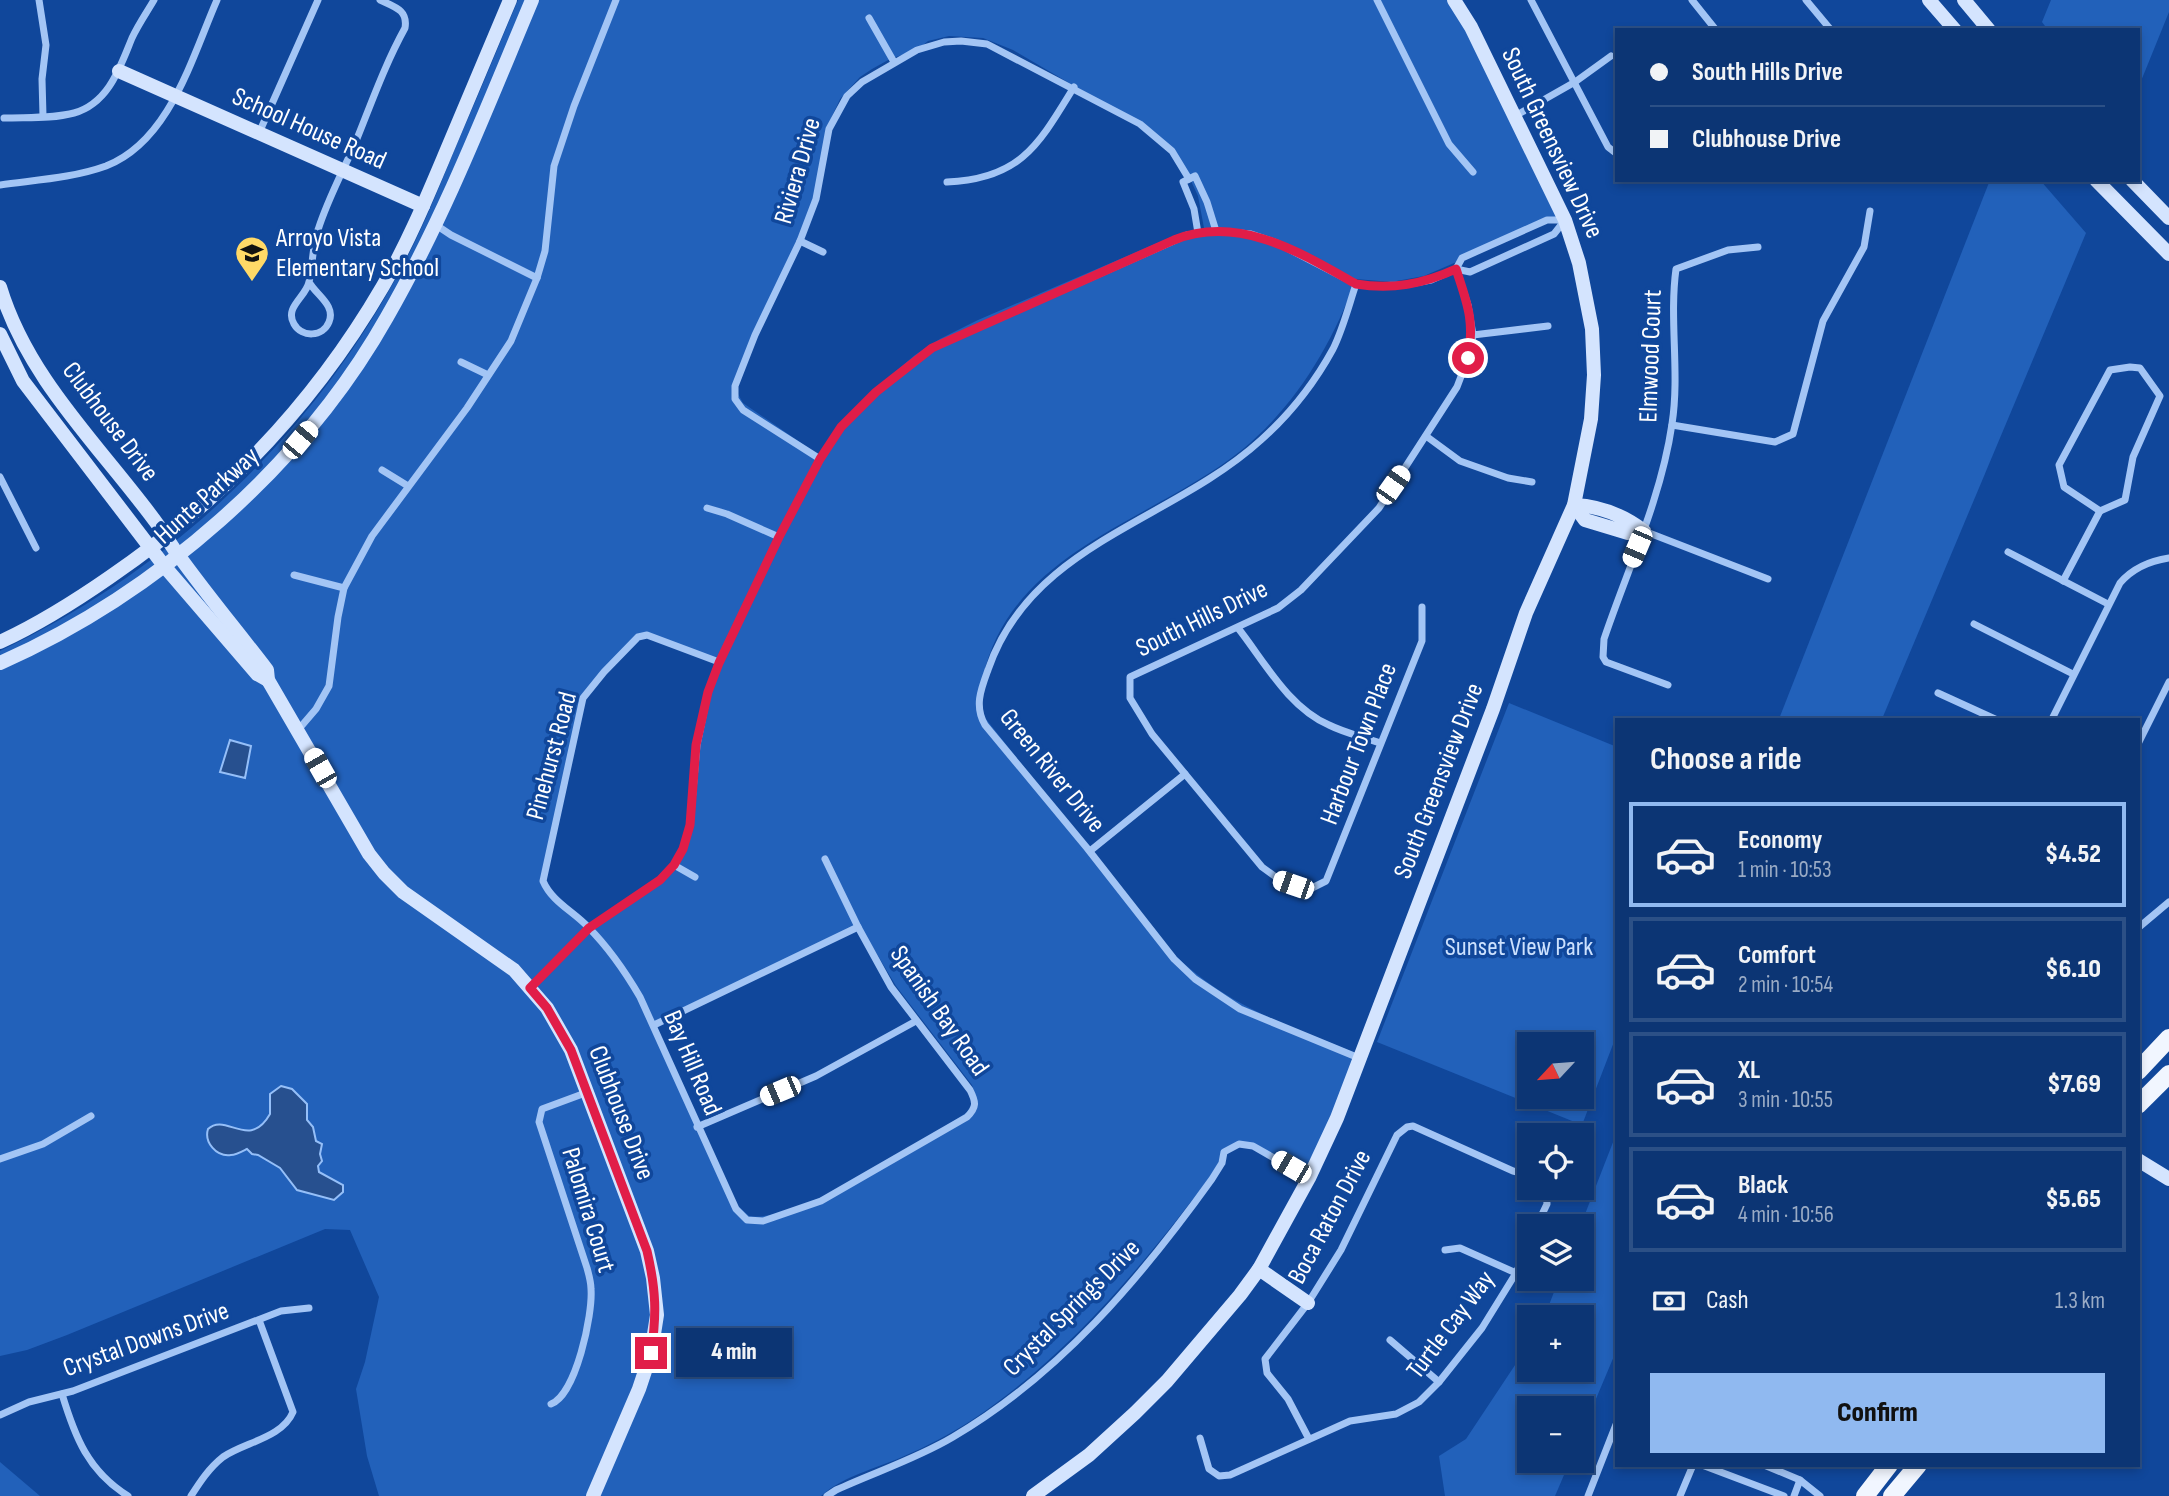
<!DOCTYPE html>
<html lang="en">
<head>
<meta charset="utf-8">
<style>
  body { margin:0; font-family:"Sofia Sans Condensed",sans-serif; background:#1a407c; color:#f1f3f6; height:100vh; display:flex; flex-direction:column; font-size:26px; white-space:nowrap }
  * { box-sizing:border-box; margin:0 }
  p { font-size:23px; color:#9aabc5 }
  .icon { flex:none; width:38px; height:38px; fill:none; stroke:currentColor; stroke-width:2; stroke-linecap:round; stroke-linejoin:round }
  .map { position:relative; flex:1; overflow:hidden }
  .side { position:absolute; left:1615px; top:718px; width:525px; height:749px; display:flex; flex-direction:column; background:#0c3574; border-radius:0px; box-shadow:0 4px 10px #0003,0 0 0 2px #2c5086 }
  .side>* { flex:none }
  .banner { position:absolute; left:1615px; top:28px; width:525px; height:154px; border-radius:0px; box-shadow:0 4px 10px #0003,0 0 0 2px #2c5086; display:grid; align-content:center; height:154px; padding:0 35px; background:#0c3574 }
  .needle { width:46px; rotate:244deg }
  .buttons { position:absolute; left:1517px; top:1032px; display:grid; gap:14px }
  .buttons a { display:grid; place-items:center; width:77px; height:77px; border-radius:0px; background:#0c3574; box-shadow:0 4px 10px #0003,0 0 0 2px #2c5086; font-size:35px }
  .end { position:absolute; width:32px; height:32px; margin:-16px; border:9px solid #e11d48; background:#fff; box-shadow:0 0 0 4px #fff }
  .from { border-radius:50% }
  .bubble { position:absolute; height:49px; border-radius:0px; background:#0c3574; box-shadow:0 4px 10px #0003,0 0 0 2px #2c5086; font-size:23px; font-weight:800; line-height:49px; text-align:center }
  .car { position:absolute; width:21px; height:42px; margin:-21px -10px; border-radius:9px; box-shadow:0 0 5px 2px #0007; background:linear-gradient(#fff 24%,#345 0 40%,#fff 0 76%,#345 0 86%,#fff 0) }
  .banner b { display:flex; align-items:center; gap:24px; height:66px; font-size:26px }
  .banner b+b { border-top:2px solid #2c5086 }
  .banner i { width:18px; height:18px; background:#f1f3f6 }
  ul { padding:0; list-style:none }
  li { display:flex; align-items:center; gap:21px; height:105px; margin:0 14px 10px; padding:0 21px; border:4px solid #2c5086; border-radius:0px }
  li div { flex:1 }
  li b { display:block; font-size:26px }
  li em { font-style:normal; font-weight:800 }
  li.on { border-color:#90b9f0 }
  li>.icon { width:63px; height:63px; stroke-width:1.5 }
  h2 { padding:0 35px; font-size:32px; line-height:84px }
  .pay { display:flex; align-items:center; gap:18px; height:77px; padding:0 35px; font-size:26px }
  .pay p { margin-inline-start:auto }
  .cta { display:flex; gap:14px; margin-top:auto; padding:14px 35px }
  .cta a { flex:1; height:80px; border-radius:0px; background:#90b9f0; color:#111; font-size:28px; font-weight:800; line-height:80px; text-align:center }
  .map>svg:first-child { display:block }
</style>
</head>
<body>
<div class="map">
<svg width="2169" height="1496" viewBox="0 0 2169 1496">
  <rect width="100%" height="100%" fill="#10479b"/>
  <g fill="#2261ba" fill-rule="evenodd">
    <path d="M518 0H1453L1563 216 1424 276 1391 282 1356 279C1332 344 1297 404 1243 449 1154 521 1011 550 983 677 981 689 982 702 982 714L1158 937C1215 1003 1281 1022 1358 1054L1308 1172 1250 1143 1235 1144C1158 1246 1080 1348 972 1420 950 1434 926 1447 902 1457 875 1469 843 1476 821 1496H379L367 1456 356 1389 365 1362 379 1297 350 1230 325 1229 67 1335 27 1350 0 1356V651C172 569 312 436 402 267 422 230 438 190 454 151 476 101 497 50 518 0ZM949 36 983 38 1013 50 1122 114 1170 149 1191 181 1198 196 1204 228 1176 235 978 320 940 339 915 355 873 391 820 456 743 403 738 394 737 380 814 200 827 127 840 99 860 77 872 69 890 59 917 50 928 41ZM643 636 719 662 697 741 684 847 658 882 589 927 550 888 546 882 584 695ZM859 924 896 986 972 1085C976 1095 973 1105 966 1113 923 1141 797 1224 749 1216L737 1205 654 1022Z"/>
    <path d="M2051 0H2169V12L2139 86 2138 30H2048L2042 22Z"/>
    <path d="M1990 180H2040L2086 233 1882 719H1779Z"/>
    <path d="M1509 703 1617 747V1034L1582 1125 1377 1042ZM1530 1045H1582V1097H1530Z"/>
    <path d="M1617 1132V1349L1582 1432V1409H1530V1461H1570L1555 1496H1445L1439 1456 1466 1439 1529 1344 1530 1370H1582V1318H1544L1559 1279H1582V1227H1580Z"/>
    <path d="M0 1462 40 1496H0Z"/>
  </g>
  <g fill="#27508f" stroke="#95bff8" stroke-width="2">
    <path d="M230 740 251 746 245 778 220 772Z"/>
    <path d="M281 1086 292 1089 307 1104V1120L313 1127 316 1141 322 1144 320 1154 322 1161 318 1166 319 1172 343 1185V1192L334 1200 297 1190 280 1168 258 1155 252 1154 247 1149C243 1151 236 1155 231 1155 216 1157 204 1142 208 1129 226 1112 249 1151 270 1114V1094Z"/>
  </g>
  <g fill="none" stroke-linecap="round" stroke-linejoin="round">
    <g stroke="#a3c5f5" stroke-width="7">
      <path d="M39 0 46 45 42 79 43 116"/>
      <path d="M1377 0 1449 144 1473 172"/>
      <path d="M1531 0 1608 147 1617 154"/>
      <path d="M1692 0 1716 30"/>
      <path d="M1806 0 1831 30"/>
      <path d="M869 18 894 62"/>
      <path d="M1515 116 1575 82 1611 56"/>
      <path d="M4 118C27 117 52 119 74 113 109 103 120 67 132 38 138 25 147 12 154 0"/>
      <path d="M259 133 318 0"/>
      <path d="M947 182C1021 179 1039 144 1074 87"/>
      <path d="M0 185C35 180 73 178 106 166 170 141 192 57 217 0"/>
      <path d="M436 225 451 235 537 278"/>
      <path d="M1198 233 1194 209 1183 182 1195 176 1207 202 1216 231"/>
      <path d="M800 241 823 252"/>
      <path d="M309 282C316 295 336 305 329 322 323 337 302 338 294 324 284 307 306 297 309 282 313 265 312 247 318 230 327 201 342 173 354 146 370 107 384 66 405 28 408 10 395 7 380 0"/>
      <path d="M1356 284C1349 305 1343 329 1333 349 1315 382 1289 415 1261 440 1171 522 1031 543 988 670 981 689 974 706 985 725L1087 848 1174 959 1195 979 1240 1009 1359 1058"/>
      <path d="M1473 335 1548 326"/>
      <path d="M461 362 488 375"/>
      <path d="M2130 367 2140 368 2160 396 2133 457 2125 500 2100 511 2064 487 2059 465 2110 370Z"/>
      <path d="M1672 425 1775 442 1793 434 1823 321 1864 247 1870 211"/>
      <path d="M1426 436 1460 461 1508 478 1532 482"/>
      <path d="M820 459 743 410 735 399V386L755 335 800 241 816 199 829 129 847 96 862 82 917 50 944 42 961 41 987 44 1140 124 1172 151 1189 179"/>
      <path d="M382 470 408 486"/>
      <path d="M0 477 36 548"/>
      <path d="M707 508 727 514 779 537"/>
      <path d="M1644 531 1768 579"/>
      <path d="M2008 552 2108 604"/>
      <path d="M294 575 344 588"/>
      <path d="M2063 581 2100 511"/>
      <path d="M1422 607V641L1326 881 1308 890 1280 880 1262 867 1152 734 1130 698V677L1278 608 1301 590 1379 508 1457 387 1468 358 1473 335 1468 305 1456 269"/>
      <path d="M1974 624 2073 674"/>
      <path d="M1238 628C1264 661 1288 707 1329 725 1345 733 1363 737 1380 743"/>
      <path d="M719 662 647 635 638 637 604 672 583 698 543 881C552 902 573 911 588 927 608 947 626 973 640 997L736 1209 747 1220 763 1221 821 1201 967 1117C977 1107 976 1102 970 1090L891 987 858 927 825 859"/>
      <path d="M1668 685 1606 662 1603 657 1604 639C1628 568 1661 499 1672 424 1680 373 1669 320 1676 269L1728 250 1758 247"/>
      <path d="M1938 693 1995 719"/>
      <path d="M2052 719 2120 583C2133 568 2149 561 2169 558"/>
      <path d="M298 730 316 709 329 686 338 617 344 588 372 536 467 408 511 341 537 278 545 251 554 166 574 106 616 0"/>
      <path d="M2138 744 2169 682"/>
      <path d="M1090 851 1185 774"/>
      <path d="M674 865 695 877"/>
      <path d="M2138 928 2169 902"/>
      <path d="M530 988 589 928 660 880 674 865 683 849 690 825 697 745 708 692 719 662 779 537 820 459 841 427 876 392 932 348 1187 235 1216 231 1251 234 1277 243 1356 284 1370 286 1404 285 1431 280 1456 269 1462 258 1547 220H1565L1554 234 1470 272 1456 269"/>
      <path d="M654 1025 858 927"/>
      <path d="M697 1127 816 1076 916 1021"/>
      <path d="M0 1159 43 1144 91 1116"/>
      <path d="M1536 1227 1547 1204 1546 1188"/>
      <path d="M1445 1250 1460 1248 1516 1273"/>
      <path d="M1390 1340 1439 1382"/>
      <path d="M62 1394C75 1437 88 1471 128 1496"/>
      <path d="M551 1404C576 1395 593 1314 591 1289 591 1282 589 1275 587 1268L539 1122 542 1109 588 1092"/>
      <path d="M0 1415 29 1402 73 1391 281 1311 309 1308"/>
      <path d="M1200 1438 1209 1469 1219 1476 1230 1475 1350 1421 1396 1414 1419 1402 1439 1382 1482 1328 1516 1273 1530 1242"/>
      <path d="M1309 1439 1288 1399 1267 1373 1265 1359 1308 1303 1341 1250 1397 1135 1407 1127 1413 1126 1513 1171 1530 1175"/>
      <path d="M1702 1465 1784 1496"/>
      <path d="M1764 1465 1800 1480 1820 1496"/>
      <path d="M191 1496C200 1482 209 1468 223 1457 245 1442 282 1438 293 1412L259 1320"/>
      <path d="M827 1496 836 1490C875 1472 916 1459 953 1437 1059 1375 1141 1278 1212 1179L1222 1163 1224 1152 1239 1144 1253 1146 1309 1178"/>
      <path d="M1588 1496 1617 1422"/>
      <path d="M1680 1496 1693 1465"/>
      <path d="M1794 1496 1800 1480"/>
    </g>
    <g stroke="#d4e4fe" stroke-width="14">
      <path d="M1929 0 1955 30"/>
      <path d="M1964 0 1989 30"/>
      <path d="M119 71 423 206"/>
      <path d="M2096 180 2169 254"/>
      <path d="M2132 180 2169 218"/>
      <path d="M0 287C28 380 102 448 158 525 166 535 171 546 179 556 207 595 238 632 267 670L268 680 369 854 384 873 403 892 514 970 547 1008 571 1050 647 1251 653 1278 657 1315 651 1353 639 1389 593 1496"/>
      <path d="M0 334 23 381 165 567 257 674 268 680"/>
      <path d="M1574 505C1601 506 1623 515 1644 531L1628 533 1585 520Z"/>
      <path d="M0 642C39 624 74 602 110 577 221 501 315 403 383 286 408 243 427 197 446 152 467 101 489 51 510 0"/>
      <path d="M0 663C156 594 303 466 387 317 445 216 487 107 532 0"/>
      <path d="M2138 1160 2169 1179"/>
      <path d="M1259 1269 1308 1303"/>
      <path d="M1033 1496 1089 1455 1135 1413 1167 1381 1240 1295 1259 1269 1309 1178 1337 1118 1493 709 1526 613 1574 505 1591 419 1594 375 1592 329 1579 263 1565 220 1471 27 1454 0"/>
    </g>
    <g stroke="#f1f6ff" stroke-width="18">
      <path d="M2138 1071 2169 1038"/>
      <path d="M2138 1105 2169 1074"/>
      <path d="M1865 1496 1889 1465"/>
      <path d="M1892 1496 1918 1465"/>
    </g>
  </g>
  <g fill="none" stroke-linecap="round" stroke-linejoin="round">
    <path stroke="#e11d48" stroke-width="9" d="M651 1353C657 1314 656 1290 647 1251L571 1050 547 1008 530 988 589 928 660 880 674 865 683 849 690 825 696 745 708 692 719 663 779 537 820 459 841 427 876 392 932 348 1174 240C1239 214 1301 253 1356 284 1392 290 1423 284 1456 269 1467 303 1475 321 1468 358"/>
  </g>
  <defs>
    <g id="school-pin" transform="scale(1.75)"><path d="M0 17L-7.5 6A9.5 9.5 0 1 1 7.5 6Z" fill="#ffd967" stroke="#10479b"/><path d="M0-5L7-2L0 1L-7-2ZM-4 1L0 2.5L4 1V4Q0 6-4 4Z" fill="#111"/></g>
  </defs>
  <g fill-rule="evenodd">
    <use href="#school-pin" x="252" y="253"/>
  </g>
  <g text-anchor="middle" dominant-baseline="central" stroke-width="7" stroke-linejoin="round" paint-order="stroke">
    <g font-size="26" fill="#fff" stroke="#10479b">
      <text transform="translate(309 129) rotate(24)">School House Road</text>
      <text transform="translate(1552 143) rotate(65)">South Greensview Drive</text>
      <text transform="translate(798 171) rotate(-74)">Riviera Drive</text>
      <text transform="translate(1651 356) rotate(-88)">Elmwood Court</text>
      <text transform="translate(110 422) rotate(53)">Clubhouse Drive</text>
      <text transform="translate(207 496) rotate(-42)">Hunte Parkway</text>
      <text transform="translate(1202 619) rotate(-26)">South Hills Drive</text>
      <text transform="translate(1359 744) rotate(-69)">Harbour Town Place</text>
      <text transform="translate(552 756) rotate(-75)">Pinehurst Road</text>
      <text transform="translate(1052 771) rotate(51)">Green River Drive</text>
      <text transform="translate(1439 781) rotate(-69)">South Greensview Drive</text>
      <text transform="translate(939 1011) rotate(55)">Spanish Bay Road</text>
      <text transform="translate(692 1063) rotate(67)">Bay Hill Road</text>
      <text transform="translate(621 1113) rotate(69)">Clubhouse Drive</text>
      <text transform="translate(588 1210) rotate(73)">Palomira Court</text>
      <text transform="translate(1330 1217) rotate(-62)">Boca Raton Drive</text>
      <text transform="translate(1072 1308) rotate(-45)">Crystal Springs Drive</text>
      <text transform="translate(1451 1325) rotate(-53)">Turtle Cay Way</text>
      <text transform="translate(146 1340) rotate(-20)">Crystal Downs Drive</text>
    </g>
    <g font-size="26" fill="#fff" stroke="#10479b" text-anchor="start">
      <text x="276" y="238">Arroyo Vista<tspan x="276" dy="30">Elementary School</tspan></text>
    </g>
    <g font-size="26" fill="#cce1fe" stroke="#10479b">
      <text x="1519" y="947">Sunset View Park</text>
    </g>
  </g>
</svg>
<div class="buttons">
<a><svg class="needle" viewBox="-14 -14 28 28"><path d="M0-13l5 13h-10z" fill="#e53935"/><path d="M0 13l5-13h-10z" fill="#9aabc5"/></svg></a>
<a><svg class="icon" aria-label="locate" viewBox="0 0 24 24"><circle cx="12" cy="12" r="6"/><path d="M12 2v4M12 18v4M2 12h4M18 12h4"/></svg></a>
<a><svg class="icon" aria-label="layers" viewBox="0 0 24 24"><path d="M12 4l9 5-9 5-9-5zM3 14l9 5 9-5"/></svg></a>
<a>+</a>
<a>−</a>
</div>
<i class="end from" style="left:1468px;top:358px"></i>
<i class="end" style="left:651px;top:1353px"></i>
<div class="bubble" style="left:676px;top:1328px;width:116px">4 min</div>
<i class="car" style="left:300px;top:440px;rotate:40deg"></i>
<i class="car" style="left:1393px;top:485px;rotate:35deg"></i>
<i class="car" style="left:1637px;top:547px;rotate:203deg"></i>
<i class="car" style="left:320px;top:768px;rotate:330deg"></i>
<i class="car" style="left:1293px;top:885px;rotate:289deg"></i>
<i class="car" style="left:780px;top:1091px;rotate:247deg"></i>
<i class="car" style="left:1291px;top:1167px;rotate:300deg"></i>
<div class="banner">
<b><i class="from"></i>South Hills Drive</b>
<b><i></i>Clubhouse Drive</b>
</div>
<section class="side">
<h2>Choose a ride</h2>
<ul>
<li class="on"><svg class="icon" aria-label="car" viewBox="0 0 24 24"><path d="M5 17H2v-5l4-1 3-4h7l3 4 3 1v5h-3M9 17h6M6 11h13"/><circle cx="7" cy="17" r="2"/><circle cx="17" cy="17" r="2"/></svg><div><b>Economy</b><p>1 min · 10:53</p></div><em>$4.52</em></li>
<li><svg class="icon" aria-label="car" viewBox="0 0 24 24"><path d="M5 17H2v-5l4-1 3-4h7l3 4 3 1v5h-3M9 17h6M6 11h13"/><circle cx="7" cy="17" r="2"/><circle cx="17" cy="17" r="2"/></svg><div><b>Comfort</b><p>2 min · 10:54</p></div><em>$6.10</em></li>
<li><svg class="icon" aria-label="car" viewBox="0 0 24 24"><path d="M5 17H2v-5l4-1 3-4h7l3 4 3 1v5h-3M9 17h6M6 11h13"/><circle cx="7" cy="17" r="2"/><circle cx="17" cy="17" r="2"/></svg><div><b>XL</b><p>3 min · 10:55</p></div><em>$7.69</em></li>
<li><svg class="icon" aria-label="car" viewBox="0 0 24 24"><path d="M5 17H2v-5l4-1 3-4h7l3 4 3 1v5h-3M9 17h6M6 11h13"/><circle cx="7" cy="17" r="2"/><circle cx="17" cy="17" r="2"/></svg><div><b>Black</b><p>4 min · 10:56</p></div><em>$5.65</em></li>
</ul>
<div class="pay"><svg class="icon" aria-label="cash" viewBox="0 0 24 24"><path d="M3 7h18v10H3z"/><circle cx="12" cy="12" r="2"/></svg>Cash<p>1.3 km</p></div>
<div class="cta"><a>Confirm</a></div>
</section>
</div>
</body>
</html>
